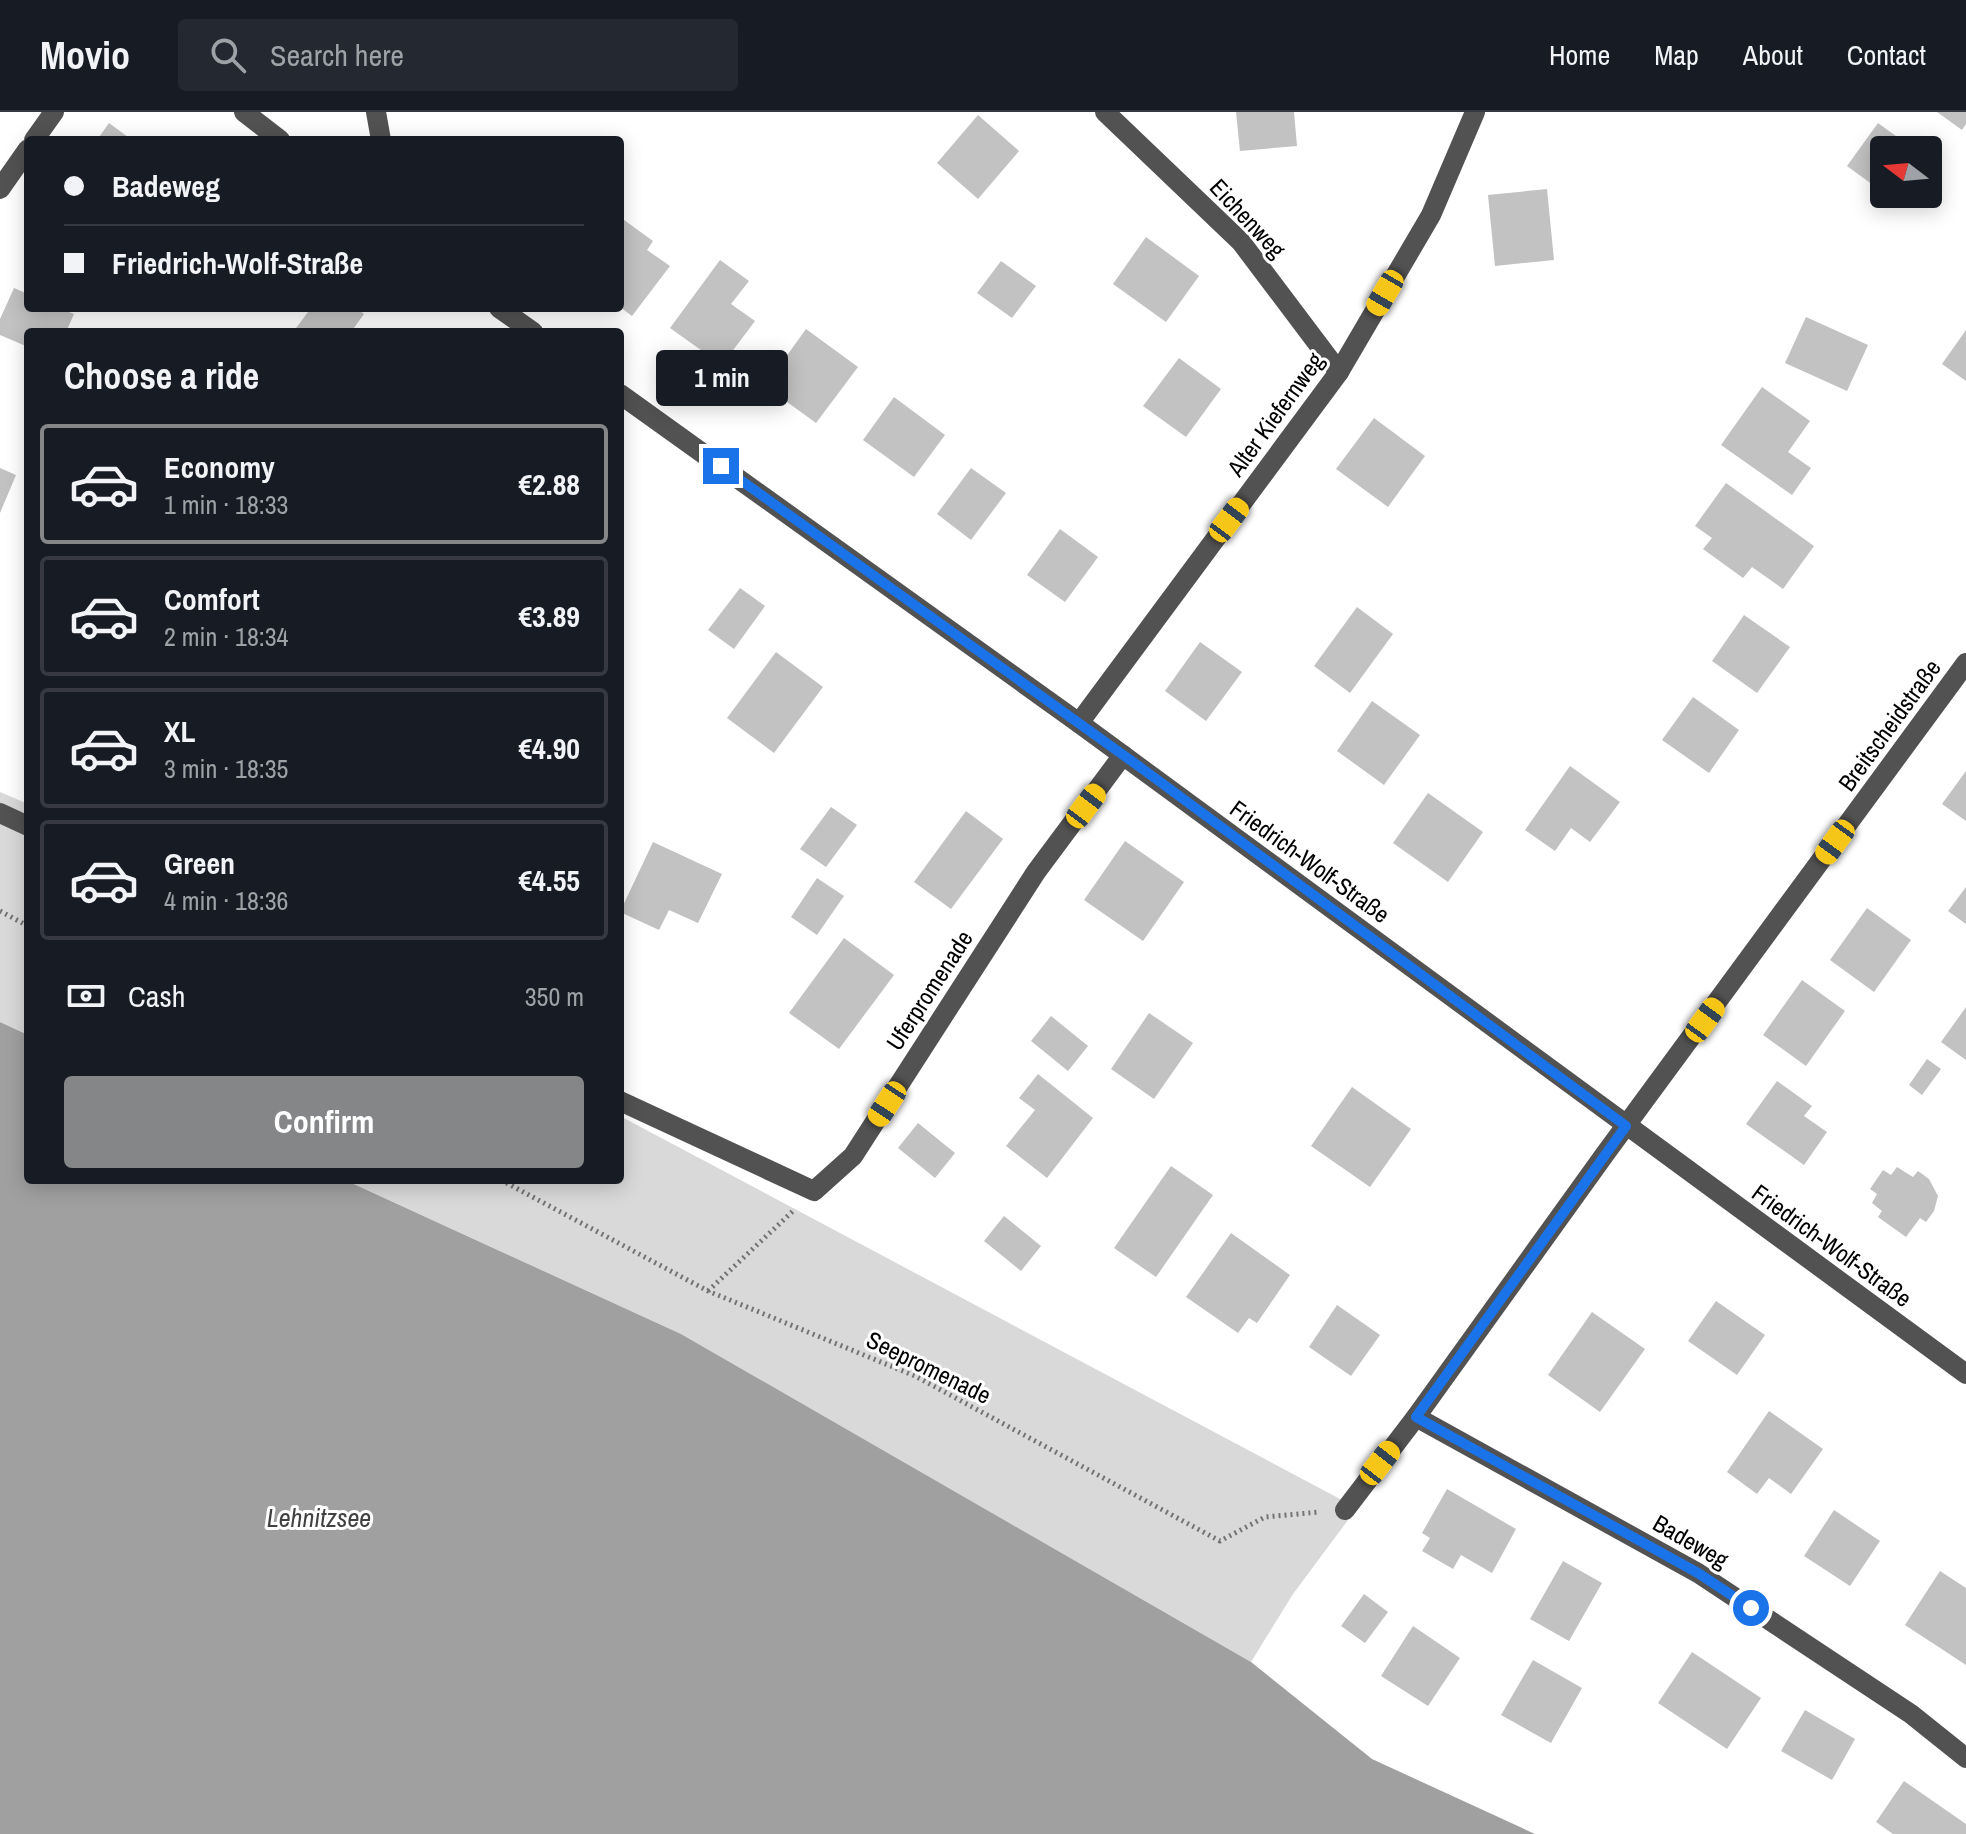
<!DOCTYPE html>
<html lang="en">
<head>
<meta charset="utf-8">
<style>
  body { margin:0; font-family:"Archivo Narrow",sans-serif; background:#242831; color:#f1f3f6; height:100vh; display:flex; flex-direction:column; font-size:30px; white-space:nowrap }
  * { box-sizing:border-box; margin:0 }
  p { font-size:26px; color:#9ea1a6 }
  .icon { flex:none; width:44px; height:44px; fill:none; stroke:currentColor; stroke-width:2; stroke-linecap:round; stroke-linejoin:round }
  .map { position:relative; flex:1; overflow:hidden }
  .side { position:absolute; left:24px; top:216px; width:600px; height:856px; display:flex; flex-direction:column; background:#171b24; border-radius:8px; box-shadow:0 4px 20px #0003 }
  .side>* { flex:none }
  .hud { position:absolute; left:24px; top:24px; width:600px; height:176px; border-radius:8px; box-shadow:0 4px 20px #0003; display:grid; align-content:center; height:176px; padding:0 40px; background:#171b24 }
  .needle { width:52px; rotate:286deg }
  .buttons { position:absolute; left:1870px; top:24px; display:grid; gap:16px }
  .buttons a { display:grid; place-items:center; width:72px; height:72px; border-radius:8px; background:#171b24; box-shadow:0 4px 20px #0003; font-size:40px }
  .end { position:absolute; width:36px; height:36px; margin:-18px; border:10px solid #1a73e8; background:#fff; box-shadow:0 0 0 4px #fff }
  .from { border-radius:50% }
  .bubble { position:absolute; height:56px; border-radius:8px; background:#171b24; box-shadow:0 4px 20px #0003; font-size:26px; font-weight:800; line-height:56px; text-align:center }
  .car { position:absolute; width:24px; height:48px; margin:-24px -12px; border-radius:10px; box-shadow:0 0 6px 2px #0007; background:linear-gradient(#f5c518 24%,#345 0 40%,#f5c518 0 76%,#345 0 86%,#f5c518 0) }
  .hud b { display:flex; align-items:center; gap:28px; height:76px; font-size:30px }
  .hud b+b { border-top:2px solid #363941 }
  .hud i { width:20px; height:20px; background:#f1f3f6 }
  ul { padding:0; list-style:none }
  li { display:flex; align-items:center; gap:24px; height:120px; margin:0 16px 12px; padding:0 24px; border:4px solid #363941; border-radius:8px }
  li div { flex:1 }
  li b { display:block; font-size:30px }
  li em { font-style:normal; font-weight:800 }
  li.on { border-color:#858687 }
  li>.icon { width:72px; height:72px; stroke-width:1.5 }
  h2 { padding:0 40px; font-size:36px; line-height:96px }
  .pay { display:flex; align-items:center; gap:20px; height:88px; padding:0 40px; font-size:30px }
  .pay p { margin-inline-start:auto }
  .action { display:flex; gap:16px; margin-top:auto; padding:16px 40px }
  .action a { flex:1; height:92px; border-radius:8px; background:#858687; color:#fff; font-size:32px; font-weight:800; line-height:92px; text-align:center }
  header { display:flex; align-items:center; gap:48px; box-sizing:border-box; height:112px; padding:0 40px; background:#171b24; border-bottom:2px solid #363941 }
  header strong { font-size:38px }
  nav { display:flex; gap:44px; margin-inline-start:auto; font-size:28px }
  .search { width:560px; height:72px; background:#242831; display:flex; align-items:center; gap:20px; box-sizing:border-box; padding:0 28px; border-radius:8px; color:#9ea1a6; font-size:30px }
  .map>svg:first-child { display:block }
</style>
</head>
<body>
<header>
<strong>Movio</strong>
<div class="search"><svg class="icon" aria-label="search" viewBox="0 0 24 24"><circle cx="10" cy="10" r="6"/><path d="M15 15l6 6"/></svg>Search here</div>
<nav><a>Home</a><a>Map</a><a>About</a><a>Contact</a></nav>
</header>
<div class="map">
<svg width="1966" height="1722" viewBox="0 0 1966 1722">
  <rect width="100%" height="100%" fill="#fff"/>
  <g fill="#d9d9d9">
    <path d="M0 680 28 692V923L0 910Z"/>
    <path d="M620 1004 1357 1396 1293 1482 1251 1550 681 1222 345 1068H620Z"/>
  </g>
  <path fill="#a0a0a0" d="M0 910 28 923V1068H345L681 1222 1251 1550 1372 1647 1535 1722H0Z"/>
  <g fill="#c2c2c2">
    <path d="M1236 0H1294L1297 34 1240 39Z"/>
    <path d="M1937 0H1966V12L1962 18Z"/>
    <path d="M978 3 1019 39 978 87 937 51Z"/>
    <path d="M109 11 132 28H97Z"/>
    <path d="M1878 11 1915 38H1884V81L1847 54Z"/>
    <path d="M1547 77 1554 148 1495 154 1488 83Z"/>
    <path d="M620 105 653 129 647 138 670 154 632 204 620 195Z"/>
    <path d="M1146 125 1199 164 1166 210 1113 172Z"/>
    <path d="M720 148 749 169 731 192 755 209 722 253 670 216Z"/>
    <path d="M1001 149 1036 174 1012 206 977 181Z"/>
    <path d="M14 176 28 182V196H59L74 202 66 220H28V235L0 223V207Z"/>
    <path d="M311 196H357L364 202 351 220H293Z"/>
    <path d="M1806 205 1868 233 1847 279 1785 251Z"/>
    <path d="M806 217 858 255 816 311 765 274Z"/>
    <path d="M1966 218V269L1942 252Z"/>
    <path d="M1179 246 1221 277 1186 325 1143 294Z"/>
    <path d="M1762 275 1810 309 1788 340 1811 356 1792 383 1721 333Z"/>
    <path d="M894 285 945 323 914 365 863 328Z"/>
    <path d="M1374 306 1425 344 1388 395 1336 357Z"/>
    <path d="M0 356 16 363 0 401Z"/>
    <path d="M971 356 1006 381 971 428 937 402Z"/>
    <path d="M1726 371 1814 434 1783 477 1752 455 1743 466 1703 437 1712 426 1695 414Z"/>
    <path d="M1060 417 1098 445 1065 490 1027 463Z"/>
    <path d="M740 476 765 494 734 537 708 518Z"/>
    <path d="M1357 495 1393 522 1350 581 1314 554Z"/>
    <path d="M1744 503 1790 535 1757 581 1712 549Z"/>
    <path d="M1200 530 1242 560 1206 609 1165 579Z"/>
    <path d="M776 540 823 575 774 641 727 606Z"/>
    <path d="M1693 585 1739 618 1709 661 1662 628Z"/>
    <path d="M1372 589 1420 623 1384 673 1337 639Z"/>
    <path d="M1570 654 1620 690 1590 730 1571 716 1555 739 1525 718Z"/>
    <path d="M1966 659V709L1942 692Z"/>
    <path d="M1428 681 1483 720 1448 770 1393 731Z"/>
    <path d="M831 695 857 713 826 755 800 737Z"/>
    <path d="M966 699 1003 727 951 797 914 770Z"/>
    <path d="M1125 729 1184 770 1143 829 1084 788Z"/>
    <path d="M653 730 722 762 698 811 669 798 659 818 620 800Z"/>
    <path d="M817 766 844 784 817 823 791 805Z"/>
    <path d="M1966 775V812L1948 799Z"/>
    <path d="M1867 796 1911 828 1874 880 1830 848Z"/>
    <path d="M844 826 894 863 839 937 789 901Z"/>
    <path d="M1802 868 1845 899 1806 954 1763 923Z"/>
    <path d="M1966 895V948L1941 930Z"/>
    <path d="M1149 901 1193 931 1154 987 1111 957Z"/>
    <path d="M1051 904 1088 934 1068 959 1031 929Z"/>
    <path d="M1927 947 1941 957 1922 983 1909 973Z"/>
    <path d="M1038 962 1093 1006 1047 1066 1006 1034 1035 998 1019 986Z"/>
    <path d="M1777 969 1812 994 1804 1004 1827 1020 1804 1053 1746 1012Z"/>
    <path d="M1352 975 1411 1017 1370 1075 1311 1034Z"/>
    <path d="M918 1011 955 1041 935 1066 898 1036Z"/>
    <path d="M1171 1054 1213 1083 1156 1165 1114 1136Z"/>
    <path d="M1897 1055 1913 1065 1918 1059 1929 1067 1938 1084 1934 1099 1926 1110 1920 1106 1906 1125 1878 1105 1882 1099 1872 1091 1877 1082 1870 1077 1883 1058 1891 1063Z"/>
    <path d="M1004 1104 1041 1134 1021 1159 984 1129Z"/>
    <path d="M1231 1121 1290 1163 1257 1211 1249 1206 1238 1221 1186 1185Z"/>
    <path d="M1716 1189 1765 1223 1737 1263 1688 1229Z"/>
    <path d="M1337 1193 1380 1223 1351 1264 1309 1235Z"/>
    <path d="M1592 1200 1645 1237 1600 1300 1548 1263Z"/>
    <path d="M1769 1299 1823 1337 1791 1382 1769 1366 1757 1382 1727 1360Z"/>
    <path d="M1447 1377 1516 1417 1492 1461 1461 1443 1453 1457 1422 1439 1430 1426 1422 1421Z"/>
    <path d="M1834 1398 1880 1429 1850 1474 1804 1444Z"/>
    <path d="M1563 1449 1602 1471 1569 1529 1530 1507Z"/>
    <path d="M1940 1459 1966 1476V1553L1905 1513Z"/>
    <path d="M1364 1482 1388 1500 1365 1531 1341 1514Z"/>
    <path d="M1413 1514 1460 1546 1428 1594 1381 1564Z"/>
    <path d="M1692 1540 1761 1586 1727 1637 1658 1591Z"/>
    <path d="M1533 1548 1582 1576 1551 1631 1501 1603Z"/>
    <path d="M1805 1598 1855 1627 1832 1668 1781 1639Z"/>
    <path d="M1904 1669 1966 1712V1722H1893L1876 1710Z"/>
  </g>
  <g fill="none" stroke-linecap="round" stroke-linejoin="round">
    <g stroke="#747474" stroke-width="5" stroke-dasharray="2 4" stroke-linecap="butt">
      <path d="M0 799 28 814"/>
      <path d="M501 1068 708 1179 915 1264 1220 1429 1265 1405 1320 1400"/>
      <path d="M708 1179 793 1099"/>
    </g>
    <g stroke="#525252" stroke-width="20">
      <path d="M244 0 280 28"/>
      <path d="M376 0 381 28"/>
      <path d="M1105 0 1241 130 1339 260"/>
      <path d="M34 28 54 0"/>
      <path d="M0 77 28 37"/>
      <path d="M499 196 533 220"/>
      <path d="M620 282 1079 611 1966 1262"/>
      <path d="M1079 611 1339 260 1431 103 1475 0"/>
      <path d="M0 701 28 714"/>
      <path d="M620 989 814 1079 853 1044 1036 760 1123 643"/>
      <path d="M1416 1305 1698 1461 1911 1602 1966 1646"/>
      <path d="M1345 1398 1416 1305 1605 1042 1966 551"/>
    </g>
  </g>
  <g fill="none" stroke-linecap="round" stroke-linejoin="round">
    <path stroke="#1a73e8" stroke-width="10" d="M721 354 1144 658 1626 1014 1416 1305 1698 1461 1751 1496"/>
  </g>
  <g text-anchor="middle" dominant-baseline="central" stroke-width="6" stroke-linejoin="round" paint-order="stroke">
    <g font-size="24" fill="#000" stroke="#fff">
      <text transform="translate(1248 106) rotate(47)">Eichenweg</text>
      <text transform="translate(1275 302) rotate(-54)">Alter Kiefernweg</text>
      <text transform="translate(1889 613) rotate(-54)">Breitscheidstraße</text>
      <text transform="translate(1310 749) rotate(36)">Friedrich-Wolf-Straße</text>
      <text transform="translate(929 878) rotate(-57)">Uferpromenade</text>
      <text transform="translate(1832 1133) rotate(36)">Friedrich-Wolf-Straße</text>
      <text transform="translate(929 1255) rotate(26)">Seepromenade</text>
      <text transform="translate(1691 1429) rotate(30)">Badeweg</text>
    </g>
    <g font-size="26" font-style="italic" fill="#414141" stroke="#fff">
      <text x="319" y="1405">Lehnitzsee</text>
    </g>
  </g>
</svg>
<div class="buttons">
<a><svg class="needle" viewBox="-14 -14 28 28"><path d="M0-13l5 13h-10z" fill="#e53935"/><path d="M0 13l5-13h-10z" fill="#9ea1a6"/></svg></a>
</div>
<i class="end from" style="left:1751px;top:1496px"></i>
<i class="end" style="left:721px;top:354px"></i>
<div class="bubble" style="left:656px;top:238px;width:132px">1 min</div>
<i class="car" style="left:1385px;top:181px;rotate:210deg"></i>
<i class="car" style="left:1229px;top:408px;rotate:37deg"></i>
<i class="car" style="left:1086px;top:694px;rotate:37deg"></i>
<i class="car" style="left:1835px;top:730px;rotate:216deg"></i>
<i class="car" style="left:1705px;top:908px;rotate:36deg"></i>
<i class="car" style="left:887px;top:992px;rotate:213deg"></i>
<i class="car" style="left:1380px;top:1351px;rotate:38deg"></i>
<div class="hud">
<b><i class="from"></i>Badeweg</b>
<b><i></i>Friedrich-Wolf-Straße</b>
</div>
<section class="side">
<h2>Choose a ride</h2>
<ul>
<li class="on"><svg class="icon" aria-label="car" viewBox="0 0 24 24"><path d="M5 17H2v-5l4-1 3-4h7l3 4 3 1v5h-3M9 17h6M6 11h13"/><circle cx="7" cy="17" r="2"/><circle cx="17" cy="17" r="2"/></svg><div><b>Economy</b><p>1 min · 18:33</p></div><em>€2.88</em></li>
<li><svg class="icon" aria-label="car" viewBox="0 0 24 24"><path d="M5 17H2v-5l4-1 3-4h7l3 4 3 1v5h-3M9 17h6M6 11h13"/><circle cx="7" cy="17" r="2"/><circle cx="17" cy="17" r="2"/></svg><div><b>Comfort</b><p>2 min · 18:34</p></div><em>€3.89</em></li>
<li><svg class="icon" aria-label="car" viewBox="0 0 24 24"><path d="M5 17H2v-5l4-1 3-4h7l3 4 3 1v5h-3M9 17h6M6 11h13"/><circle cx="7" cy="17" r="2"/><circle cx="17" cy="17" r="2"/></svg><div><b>XL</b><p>3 min · 18:35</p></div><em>€4.90</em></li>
<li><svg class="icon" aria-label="car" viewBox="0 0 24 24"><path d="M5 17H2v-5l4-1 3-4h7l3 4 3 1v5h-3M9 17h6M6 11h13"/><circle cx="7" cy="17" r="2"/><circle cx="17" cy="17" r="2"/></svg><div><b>Green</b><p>4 min · 18:36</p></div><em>€4.55</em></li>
</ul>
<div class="pay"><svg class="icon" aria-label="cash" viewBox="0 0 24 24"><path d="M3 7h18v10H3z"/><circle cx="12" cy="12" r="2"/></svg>Cash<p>350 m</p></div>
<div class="action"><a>Confirm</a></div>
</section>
</div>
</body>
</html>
